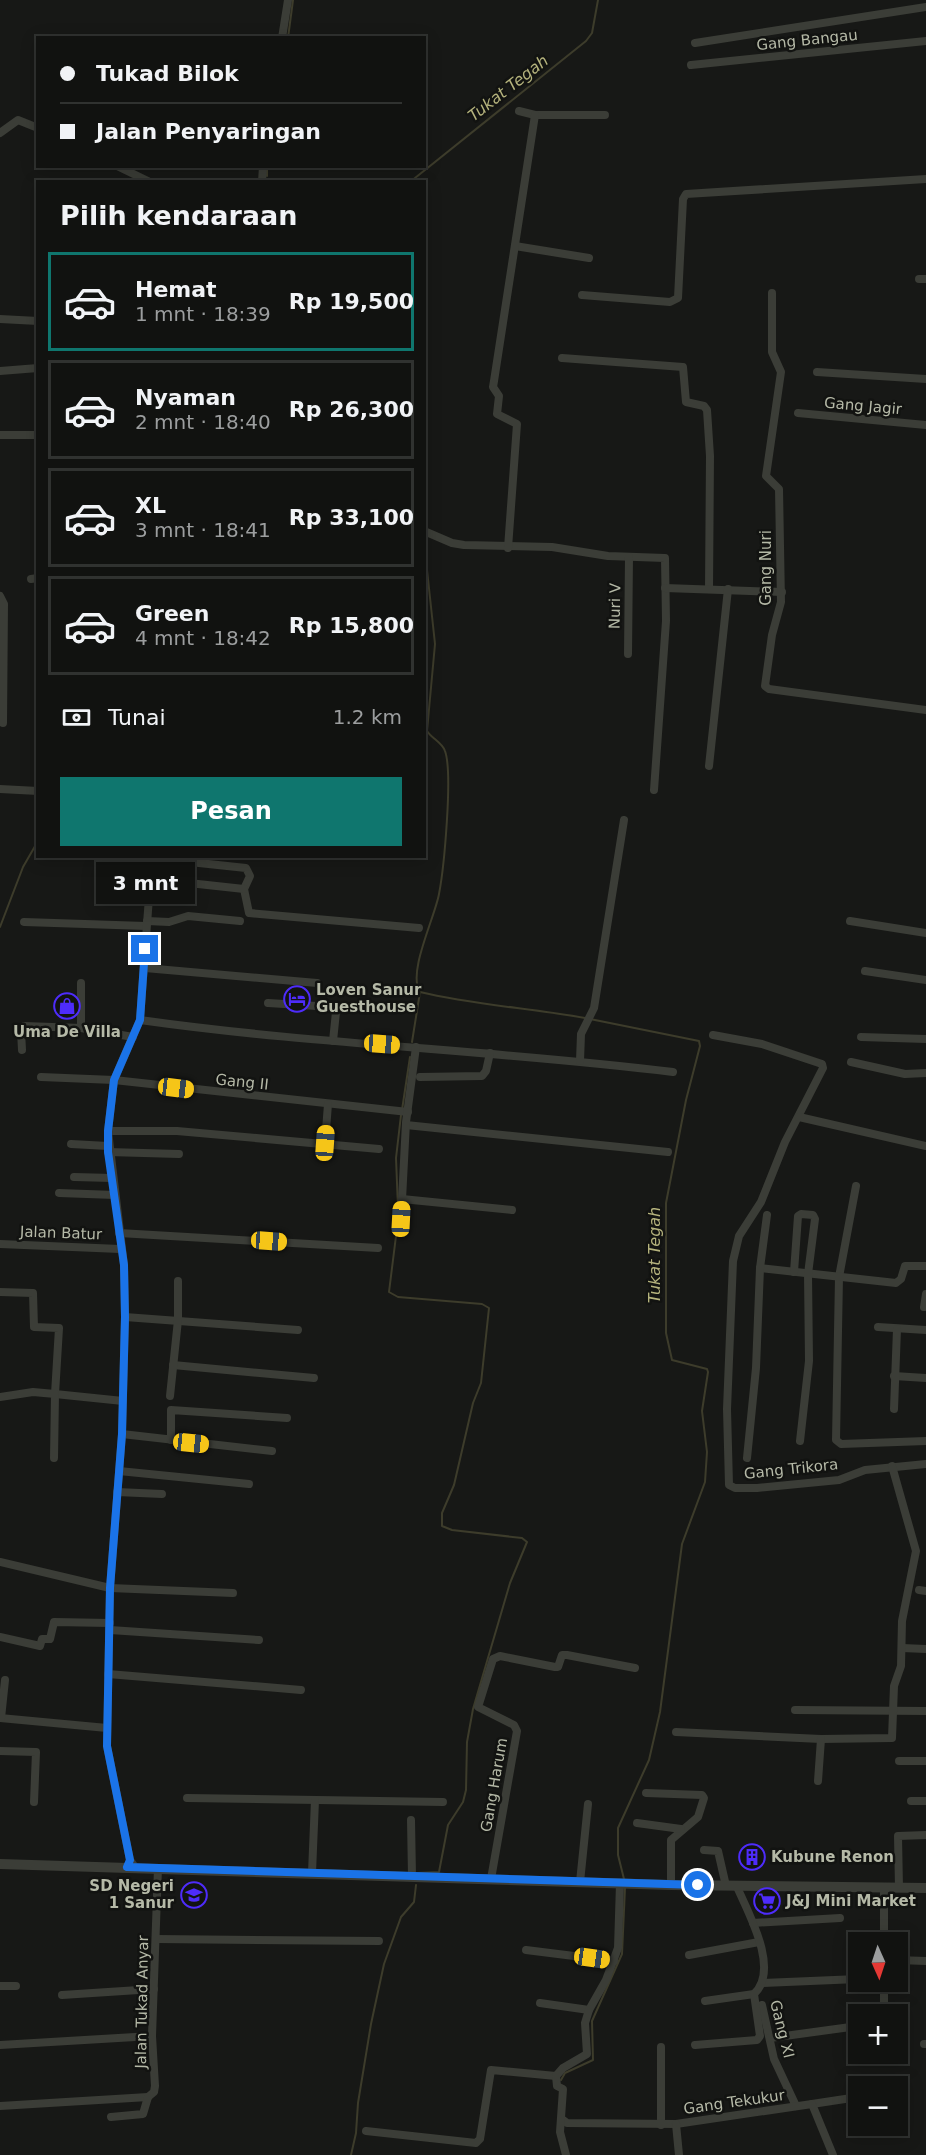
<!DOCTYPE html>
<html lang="id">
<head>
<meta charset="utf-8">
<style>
  body { margin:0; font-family:"DejaVu Sans",sans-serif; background:#1a1b19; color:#f1f3f6; height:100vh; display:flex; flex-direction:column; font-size:22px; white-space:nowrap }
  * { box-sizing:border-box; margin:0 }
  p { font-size:20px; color:#9c9e9f }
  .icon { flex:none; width:33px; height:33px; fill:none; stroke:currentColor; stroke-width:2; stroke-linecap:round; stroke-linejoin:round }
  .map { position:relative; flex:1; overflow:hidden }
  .side { position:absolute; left:36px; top:180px; width:390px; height:678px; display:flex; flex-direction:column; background:#111210; border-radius:0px; box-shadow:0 3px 15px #0003,0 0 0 2px #303230 }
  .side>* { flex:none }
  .banner { position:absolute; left:36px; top:36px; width:390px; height:132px; border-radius:0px; box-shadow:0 3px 15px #0003,0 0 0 2px #303230; display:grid; align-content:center; height:132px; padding:0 24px; background:#111210 }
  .needle { width:39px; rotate:177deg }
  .fabs { position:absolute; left:848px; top:1932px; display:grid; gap:12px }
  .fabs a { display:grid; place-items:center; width:60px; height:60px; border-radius:0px; background:#111210; box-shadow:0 3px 15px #0003,0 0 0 2px #303230; font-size:30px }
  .end { position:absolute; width:27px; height:27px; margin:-14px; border:8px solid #1a73e8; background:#fff; box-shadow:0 0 0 3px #fff }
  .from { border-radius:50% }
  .bubble { position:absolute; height:42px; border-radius:0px; background:#111210; box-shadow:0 3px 15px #0003,0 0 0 2px #303230; font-size:20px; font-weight:700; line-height:42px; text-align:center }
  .car { position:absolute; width:18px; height:36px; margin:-18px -9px; border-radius:8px; box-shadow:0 0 4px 2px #0007; background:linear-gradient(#f5c518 24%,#345 0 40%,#f5c518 0 76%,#345 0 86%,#f5c518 0) }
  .banner b { display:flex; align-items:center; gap:21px; height:57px; font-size:22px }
  .banner b+b { border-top:2px solid #303230 }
  .banner i { width:15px; height:15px; background:#f1f3f6 }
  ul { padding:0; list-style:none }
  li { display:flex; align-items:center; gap:18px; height:99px; margin:0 12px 9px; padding:0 12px; border:3px solid #303230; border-radius:0px }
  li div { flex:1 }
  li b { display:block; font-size:22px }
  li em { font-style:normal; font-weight:700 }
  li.selected { border-color:#0f766e }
  li>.icon { width:54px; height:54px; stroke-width:1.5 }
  h2 { padding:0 24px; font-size:27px; line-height:72px }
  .pay { display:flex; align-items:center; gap:15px; height:66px; padding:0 24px; font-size:22px }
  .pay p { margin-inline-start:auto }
  .action { display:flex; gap:12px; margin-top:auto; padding:12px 24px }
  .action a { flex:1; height:69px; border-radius:0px; background:#0f766e; color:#fff; font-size:24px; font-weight:700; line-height:69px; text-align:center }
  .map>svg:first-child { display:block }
</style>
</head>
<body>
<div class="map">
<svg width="926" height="2155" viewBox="0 0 926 2155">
  <rect width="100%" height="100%" fill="#171816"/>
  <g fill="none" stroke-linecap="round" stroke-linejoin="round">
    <g stroke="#3d3c2b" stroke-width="2">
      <path d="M288 38 293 0"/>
      <path d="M267 176V166"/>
      <path d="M410 182 586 41 592 33 598 0"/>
      <path d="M424 542 435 644 427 731C432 739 442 742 445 751 453 773 444 868 439 894 435 917 407 973 420 992 474 1005 530 1008 585 1018"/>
      <path d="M0 927 23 867 38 841"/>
      <path d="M590 1019 699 1041 700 1046 686 1100 666 1203V1333L672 1360 707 1369 708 1372 702 1411 707 1452 705 1482 682 1544 660 1712 649 1760 618 1828V1855L624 1879"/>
      <path d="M412 1042 420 992"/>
      <path d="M402 1110 410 1057"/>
      <path d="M398 1208 396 1158 401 1115"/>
      <path d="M398 1220 389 1292 398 1297 482 1304 489 1308 481 1383 473 1403 454 1485 442 1513V1526L452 1530 522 1538 527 1542 510 1583 473 1709 467 1742 466 1790 463 1802 448 1825 439 1872 417 1873"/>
      <path d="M561 2080 565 2073 593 2060 592 2021 622 1954 625 1888"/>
      <path d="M351 2155 356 2133 358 2103 371 2024 384 1964 401 1917 414 1902 416 1885"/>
    </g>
    <g stroke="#3b3d37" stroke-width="8">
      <path d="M282 38 288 0"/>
      <path d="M695 43 926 7"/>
      <path d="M691 65 926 41"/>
      <path d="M519 111 535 115H605"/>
      <path d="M0 133 18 120 38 128"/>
      <path d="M117 166 150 182"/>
      <path d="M262 182 263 166"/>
      <path d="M515 246 589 258"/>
      <path d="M919 279H926"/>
      <path d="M772 293V352L781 372 766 476 779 489 781 602 772 635 765 686 769 689 926 710"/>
      <path d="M582 295 670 302 678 298 683 199 686 194 926 179"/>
      <path d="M0 319 38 321"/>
      <path d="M562 358 683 367 686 402 704 406 707 410 710 456 709 589"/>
      <path d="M0 371 38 368"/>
      <path d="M817 372 926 379"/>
      <path d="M798 413 926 425"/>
      <path d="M0 435H38"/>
      <path d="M424 531 452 543 464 545 552 547 608 556 665 558 666 621 654 790"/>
      <path d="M508 548 517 424 497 414 499 396 493 387 494 381 535 115"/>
      <path d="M31 579 38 578"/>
      <path d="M665 588 782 592"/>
      <path d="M0 596 4 604 3 723"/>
      <path d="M628 654 629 557"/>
      <path d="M709 766 728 589"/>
      <path d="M0 789 38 791"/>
      <path d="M152 858 246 868 250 876 244 889 249 913 419 928"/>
      <path d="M152 879 244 889"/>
      <path d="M147 921 169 922 188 916 240 921"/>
      <path d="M850 921 926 933"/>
      <path d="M24 922 146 926"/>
      <path d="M145 968 317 983"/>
      <path d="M865 971 926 980"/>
      <path d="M81 983V1028"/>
      <path d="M268 1003 333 1007 336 1012 333 1041"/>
      <path d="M140 1020C317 1045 496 1050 673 1072"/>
      <path d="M713 1035 762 1044 822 1064 823 1068 785 1142 761 1202 739 1236 733 1261 727 1409 729 1485 735 1488H757L839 1480 865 1470 926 1464"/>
      <path d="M861 1037 926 1039"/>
      <path d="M22 1050 21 1031 24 1026 81 1028 133 1037"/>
      <path d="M580 1061 581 1034 594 1008 624 820"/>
      <path d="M851 1062 905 1074 926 1073"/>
      <path d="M41 1077 114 1080 408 1112"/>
      <path d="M420 1077 482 1076 486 1071 490 1053"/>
      <path d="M799 1117 926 1146"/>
      <path d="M406 1125 668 1152"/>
      <path d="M108 1131H177L379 1149"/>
      <path d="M325 1143 328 1104"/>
      <path d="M71 1144 108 1146"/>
      <path d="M108 1152 179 1154"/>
      <path d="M74 1177 112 1178"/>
      <path d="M856 1186 839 1277 836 1440 841 1444 926 1441"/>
      <path d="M59 1193 115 1195"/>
      <path d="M402 1199 512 1210"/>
      <path d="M401 1219 406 1122 416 1047"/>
      <path d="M119 1233 378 1248"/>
      <path d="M0 1244 120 1249"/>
      <path d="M760 1268 896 1283 901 1279 905 1266H926"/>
      <path d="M794 1272 798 1216 801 1214 813 1215 815 1219 808 1274 809 1361 800 1441"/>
      <path d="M0 1292 33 1293 34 1327 59 1328 55 1394 123 1401"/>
      <path d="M924 1307 926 1294"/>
      <path d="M125 1317 298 1330"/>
      <path d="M878 1327 926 1330"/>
      <path d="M173 1365 314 1378"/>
      <path d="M894 1376 926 1378"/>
      <path d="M170 1396 178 1320V1281"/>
      <path d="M0 1397 33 1392 55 1394 54 1458"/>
      <path d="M894 1409 897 1329"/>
      <path d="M122 1434 272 1451"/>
      <path d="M171 1440V1410L287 1418"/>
      <path d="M747 1458 756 1368 760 1268 767 1215"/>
      <path d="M119 1471 249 1484"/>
      <path d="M117 1492 162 1494"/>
      <path d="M0 1562 110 1588 233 1593"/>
      <path d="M919 1590 926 1591"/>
      <path d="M110 1630 259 1640"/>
      <path d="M0 1637 40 1646 42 1639H50L54 1622 110 1623"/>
      <path d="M902 1648 926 1649"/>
      <path d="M108 1674 301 1690"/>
      <path d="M795 1710 926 1711"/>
      <path d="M0 1718 107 1728"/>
      <path d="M1 1718 5 1680"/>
      <path d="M676 1732 821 1739 892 1738 894 1686 901 1666 902 1621 916 1551 892 1466"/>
      <path d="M0 1751 36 1752 34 1802"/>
      <path d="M899 1761H926"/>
      <path d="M818 1781 821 1739"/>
      <path d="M646 1793 702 1795 704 1798 698 1817 671 1840V1885"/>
      <path d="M187 1798 443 1802"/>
      <path d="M911 1801H926"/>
      <path d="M411 1820 412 1876"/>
      <path d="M637 1823 681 1829"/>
      <path d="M704 1850 718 1851 726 1886"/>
      <path d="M135 1867 130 1860 107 1746 110 1588 122 1434 125 1317 124 1265 108 1131 114 1080 140 1020 152 856"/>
      <path d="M312 1873 315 1800"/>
      <path d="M491 1879 517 1731 514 1725 478 1707 493 1659 500 1656 555 1667H558L562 1655H567L635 1668"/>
      <path d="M580 1882 588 1804"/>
      <path d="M884 1888V1942"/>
      <path d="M899 1888 898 1836 926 1835"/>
      <path d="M753 1923 840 1918"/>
      <path d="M156 1939 379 1941"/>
      <path d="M526 1950 614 1961"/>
      <path d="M689 1955 759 1942"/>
      <path d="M897 1960 926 1961"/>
      <path d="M763 1983 858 1979"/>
      <path d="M0 1986H16"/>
      <path d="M62 1995 154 1989"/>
      <path d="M705 2001 754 1994"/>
      <path d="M540 2003 589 2010"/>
      <path d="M762 2005 774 2059 796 2106"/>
      <path d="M884 2014V1982"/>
      <path d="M770 2038 858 2026"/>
      <path d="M897 2039 902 2046V2054"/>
      <path d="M924 2044H926"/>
      <path d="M0 2045 152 2036"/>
      <path d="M695 2045 757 2040 760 2036 754 1994C780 1970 749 1914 737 1887"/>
      <path d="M661 2047V2125"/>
      <path d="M812 2104 858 2097"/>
      <path d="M0 2106 148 2097"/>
      <path d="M111 2117 143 2114 148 2097 154 2092 155 2086 152 2036 158 1868"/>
      <path d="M563 2120 567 2123 676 2124 812 2104 833 2155"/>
      <path d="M676 2124 679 2155"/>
      <path d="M366 2131 476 2143 480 2139 491 2070 556 2076"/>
      <path d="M566 2155 560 2132 563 2089 557 2086 556 2076 563 2068 587 2054 585 2023 589 2010 606 1980 618 1948 620 1883"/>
    </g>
    <path stroke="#3b3d37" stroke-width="10" d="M0 1864 671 1885 926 1888"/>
  </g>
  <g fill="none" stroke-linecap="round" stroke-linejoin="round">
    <path stroke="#1a73e8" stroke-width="8" d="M145 949 140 1020 114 1080 108 1131V1152L124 1265 125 1317 122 1434 110 1588 107 1746 130 1860 127 1867 698 1885"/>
  </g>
  <defs>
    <g id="hotel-ring" transform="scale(1.35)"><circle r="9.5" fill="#121311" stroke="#4e2cfa" stroke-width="1.5"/><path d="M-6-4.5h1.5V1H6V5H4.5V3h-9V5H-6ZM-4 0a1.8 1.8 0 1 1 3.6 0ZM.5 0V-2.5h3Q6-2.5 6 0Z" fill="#4e2cfa"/></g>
    <g id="shop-ring" transform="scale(1.35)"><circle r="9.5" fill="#121311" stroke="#4e2cfa" stroke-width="1.5"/><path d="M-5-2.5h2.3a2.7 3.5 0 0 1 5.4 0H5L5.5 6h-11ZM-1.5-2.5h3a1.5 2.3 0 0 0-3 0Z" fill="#4e2cfa"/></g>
    <g id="building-ring" transform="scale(1.35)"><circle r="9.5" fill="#121311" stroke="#4e2cfa" stroke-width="1.5"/><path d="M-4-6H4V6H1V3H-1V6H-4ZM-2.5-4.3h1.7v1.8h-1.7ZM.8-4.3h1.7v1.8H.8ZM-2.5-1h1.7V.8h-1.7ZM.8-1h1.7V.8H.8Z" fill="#4e2cfa"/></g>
    <g id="school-ring" transform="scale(1.35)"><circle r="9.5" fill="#121311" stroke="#4e2cfa" stroke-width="1.5"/><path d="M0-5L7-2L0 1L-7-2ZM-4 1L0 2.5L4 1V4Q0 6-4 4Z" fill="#4e2cfa"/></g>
    <g id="supermarket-ring" transform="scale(1.35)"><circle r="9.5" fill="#121311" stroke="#4e2cfa" stroke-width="1.5"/><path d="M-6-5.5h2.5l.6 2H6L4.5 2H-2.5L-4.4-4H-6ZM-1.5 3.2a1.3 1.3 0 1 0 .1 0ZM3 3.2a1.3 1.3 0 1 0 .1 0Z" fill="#4e2cfa"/></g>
  </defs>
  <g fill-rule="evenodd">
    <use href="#hotel-ring" x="297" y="999"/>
    <use href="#shop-ring" x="67" y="1006"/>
    <use href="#building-ring" x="752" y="1857"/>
    <use href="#school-ring" x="194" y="1895"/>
    <use href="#supermarket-ring" x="767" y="1901"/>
  </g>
  <g text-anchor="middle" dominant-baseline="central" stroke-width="5" stroke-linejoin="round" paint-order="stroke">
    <g font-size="15" fill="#b5b9a7" stroke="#121311">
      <text transform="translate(807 40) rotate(-6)">Gang Bangau</text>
      <text transform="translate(863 406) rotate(5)">Gang Jagir</text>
      <text transform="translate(766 568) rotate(-90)">Gang Nuri</text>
      <text transform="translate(615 606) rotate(-89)">Nuri V</text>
      <text transform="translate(242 1082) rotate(6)">Gang II</text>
      <text transform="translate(61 1233) rotate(2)">Jalan Batur</text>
      <text transform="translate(791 1469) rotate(-6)">Gang Trikora</text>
      <text transform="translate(494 1785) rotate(-80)">Gang Harum</text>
      <text transform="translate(142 2002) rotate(-89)">Jalan Tukad Anyar</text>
      <text transform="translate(782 2029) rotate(76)">Gang XI</text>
      <text transform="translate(734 2102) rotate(-8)">Gang Tekukur</text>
    </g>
    <g font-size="15" font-weight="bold" fill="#b5b9a7" stroke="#121311" text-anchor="start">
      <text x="316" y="990">Loven Sanur<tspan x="316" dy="17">Guesthouse</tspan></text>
      <text x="67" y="1032" text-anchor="middle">Uma De Villa</text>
      <text x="771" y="1857">Kubune Renon</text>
      <text x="174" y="1886" text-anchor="end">SD Negeri<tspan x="174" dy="17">1 Sanur</tspan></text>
      <text x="786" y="1901">J&amp;J Mini Market</text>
    </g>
    <g font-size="16" font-style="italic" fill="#b5b37d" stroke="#121311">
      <text transform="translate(508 88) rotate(-38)">Tukat Tegah</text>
      <text transform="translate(654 1255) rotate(-90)">Tukat Tegah</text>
    </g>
  </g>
</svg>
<div class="fabs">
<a><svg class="needle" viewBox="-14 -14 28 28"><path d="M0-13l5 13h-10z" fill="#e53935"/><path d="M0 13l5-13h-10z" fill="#9c9e9f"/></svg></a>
<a>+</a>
<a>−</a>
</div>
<i class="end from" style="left:698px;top:1885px"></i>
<i class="end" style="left:145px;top:949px"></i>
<div class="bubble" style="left:96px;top:862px;width:99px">3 mnt</div>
<i class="car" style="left:382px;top:1044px;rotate:94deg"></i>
<i class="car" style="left:176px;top:1088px;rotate:97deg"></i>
<i class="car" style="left:325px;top:1143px;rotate:4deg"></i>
<i class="car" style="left:401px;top:1219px;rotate:3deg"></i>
<i class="car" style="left:269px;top:1241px;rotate:94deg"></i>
<i class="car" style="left:191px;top:1443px;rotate:96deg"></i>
<i class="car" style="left:592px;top:1958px;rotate:98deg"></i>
<div class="banner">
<b><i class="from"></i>Tukad Bilok</b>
<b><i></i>Jalan Penyaringan</b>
</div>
<section class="side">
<h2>Pilih kendaraan</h2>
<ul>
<li class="selected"><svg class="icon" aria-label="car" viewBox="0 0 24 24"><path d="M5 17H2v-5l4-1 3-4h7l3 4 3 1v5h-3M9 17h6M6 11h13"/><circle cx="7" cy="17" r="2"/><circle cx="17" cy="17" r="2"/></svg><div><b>Hemat</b><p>1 mnt · 18:39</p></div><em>Rp 19,500</em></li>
<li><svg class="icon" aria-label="car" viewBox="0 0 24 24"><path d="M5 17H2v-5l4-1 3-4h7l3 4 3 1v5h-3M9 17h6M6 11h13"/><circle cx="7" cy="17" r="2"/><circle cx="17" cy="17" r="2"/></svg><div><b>Nyaman</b><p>2 mnt · 18:40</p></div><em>Rp 26,300</em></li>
<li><svg class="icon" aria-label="car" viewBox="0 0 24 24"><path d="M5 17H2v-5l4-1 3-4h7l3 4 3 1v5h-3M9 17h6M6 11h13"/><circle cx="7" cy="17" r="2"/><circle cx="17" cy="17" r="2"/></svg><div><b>XL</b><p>3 mnt · 18:41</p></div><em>Rp 33,100</em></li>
<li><svg class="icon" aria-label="car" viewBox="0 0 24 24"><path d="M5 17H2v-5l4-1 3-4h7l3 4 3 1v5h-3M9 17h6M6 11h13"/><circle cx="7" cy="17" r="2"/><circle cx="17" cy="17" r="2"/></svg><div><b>Green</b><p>4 mnt · 18:42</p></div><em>Rp 15,800</em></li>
</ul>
<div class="pay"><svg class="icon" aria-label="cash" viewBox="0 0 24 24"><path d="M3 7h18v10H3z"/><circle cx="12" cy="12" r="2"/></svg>Tunai<p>1.2 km</p></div>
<div class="action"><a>Pesan</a></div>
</section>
</div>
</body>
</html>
